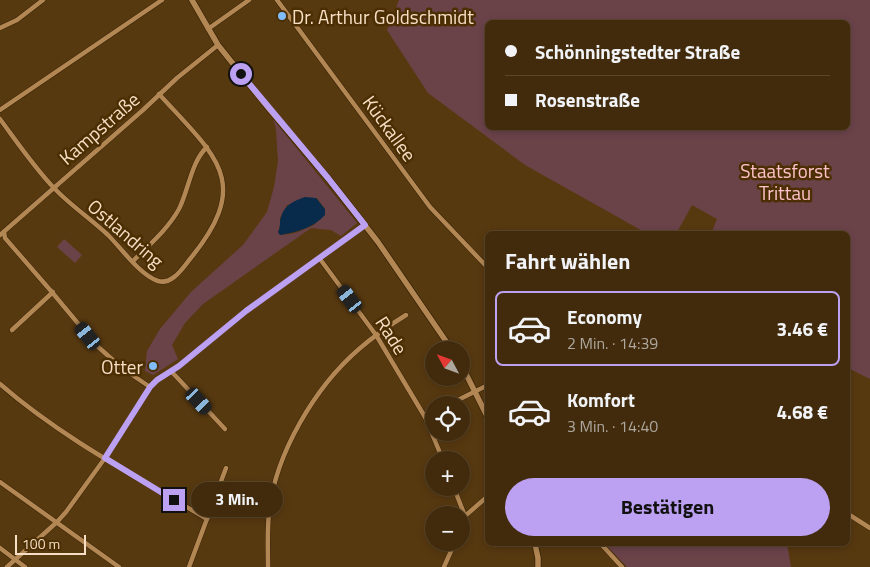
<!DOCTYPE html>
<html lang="de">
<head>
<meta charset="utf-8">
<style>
  body { margin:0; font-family:"Titillium Web",sans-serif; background:#4c371a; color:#f1f3f6; height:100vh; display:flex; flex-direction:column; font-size:19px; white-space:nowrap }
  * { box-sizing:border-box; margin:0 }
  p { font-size:16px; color:#aea79d }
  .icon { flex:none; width:28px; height:28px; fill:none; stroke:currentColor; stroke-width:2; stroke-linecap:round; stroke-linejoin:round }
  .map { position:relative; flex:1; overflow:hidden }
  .drawer { position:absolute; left:485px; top:231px; width:365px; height:315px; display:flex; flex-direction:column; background:#412b0c; border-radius:8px; box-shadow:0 2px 8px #0003,0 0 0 1px #5a472d }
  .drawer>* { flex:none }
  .banner { position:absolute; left:485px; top:20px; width:365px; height:110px; border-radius:8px; box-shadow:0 2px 8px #0003,0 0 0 1px #5a472d; display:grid; align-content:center; height:110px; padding:0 20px; background:#412b0c }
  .needle { width:32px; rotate:311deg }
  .tools { position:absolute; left:425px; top:341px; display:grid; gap:10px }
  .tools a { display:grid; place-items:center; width:45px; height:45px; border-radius:50%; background:#412b0c; box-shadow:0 2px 8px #0003,0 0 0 1px #5a472d; font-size:25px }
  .scale { position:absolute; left:15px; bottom:12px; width:71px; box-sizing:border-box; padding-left:5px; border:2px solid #f7dfc5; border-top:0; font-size:14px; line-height:18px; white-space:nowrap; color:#f7dfc5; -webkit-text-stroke:4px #4c2e03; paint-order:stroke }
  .end { position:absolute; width:22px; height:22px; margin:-11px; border:6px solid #bca0f2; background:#111; box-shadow:0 0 0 2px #111 }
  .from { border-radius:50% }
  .bubble { position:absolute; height:35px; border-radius:18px; background:#412b0c; box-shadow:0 2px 8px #0003,0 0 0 1px #5a472d; font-size:16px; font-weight:700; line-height:35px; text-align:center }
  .car { position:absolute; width:15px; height:30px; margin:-15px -8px; border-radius:6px; box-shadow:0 0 4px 1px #0007; background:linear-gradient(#222 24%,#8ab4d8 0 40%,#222 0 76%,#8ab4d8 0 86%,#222 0) }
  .banner b { display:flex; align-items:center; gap:18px; height:48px; font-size:19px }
  .banner b+b { border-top:1px solid #5a472d }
  .banner i { width:12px; height:12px; background:#f1f3f6 }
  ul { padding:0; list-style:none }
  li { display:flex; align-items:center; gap:15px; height:75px; margin:0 10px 8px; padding:0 10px; border:2px solid transparent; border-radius:8px }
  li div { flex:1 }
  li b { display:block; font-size:19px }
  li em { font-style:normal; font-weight:700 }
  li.active { border-color:#bca0f2 }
  li>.icon { width:45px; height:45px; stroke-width:1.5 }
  h2 { padding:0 20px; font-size:22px; line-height:60px }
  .button { display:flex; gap:10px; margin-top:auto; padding:10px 20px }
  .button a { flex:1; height:58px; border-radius:30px; background:#bca0f2; color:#111; font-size:20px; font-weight:700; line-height:58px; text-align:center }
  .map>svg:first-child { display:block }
</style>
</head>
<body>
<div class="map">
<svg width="870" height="567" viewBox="0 0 870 567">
  <rect width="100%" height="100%" fill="#573910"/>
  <g fill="#6a4349" fill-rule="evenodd">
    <path d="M399 0H870V379L848 368V234H711L717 219 692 205 676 234H648L525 165 428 93 387 30ZM488 22H848V128H488Z"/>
    <path d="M273 119 357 223 341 236 331 230 311 228 203 304 185 323 172 345 178 359 153 375 145 371 147 351 160 329 191 292 243 245 267 212 274 187 278 161 276 129ZM317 198 325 209 314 225C308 227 304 230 298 232 293 234 286 234 280 235L278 232 280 225V218L287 205Z"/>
    <path d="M64 239 82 255 75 263 57 247Z"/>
    <path d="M605 544H787L791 567H627Z"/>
  </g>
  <path fill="#082b4b" d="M305 197 316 198 325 209V215C313 228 297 232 280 235L278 232C281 227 279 222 281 217 285 204 294 201 305 197Z"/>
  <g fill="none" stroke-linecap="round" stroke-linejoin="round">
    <g stroke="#372206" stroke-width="5.5">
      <g id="street">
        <path d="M277 0 430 207 488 268"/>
        <path d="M0 28 17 20 43 0"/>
        <path d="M208 29 249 0"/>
        <path d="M0 110 162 0"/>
        <path d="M0 119C17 142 34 167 54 188 70 205 91 219 108 235 121 248 140 275 158 281 172 285 182 269 190 259 254 181 215 156 159 94"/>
        <path d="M4 232 5 238 51 291 96 345 122 368 150 387"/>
        <path d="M0 235 143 110 177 78 218 45"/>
        <path d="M320 259 376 335 425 417 443 460"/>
        <path d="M133 261C149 245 168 229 179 209 189 189 191 162 207 147"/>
        <path d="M12 330 53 292"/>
        <path d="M171 371 225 429"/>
        <path d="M0 384C62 438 137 477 207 519"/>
        <path d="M448 405 488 385"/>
        <path d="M425 417 434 412"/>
        <path d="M0 482 119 567"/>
        <path d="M454 488 465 516"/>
        <path d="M848 514 870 528"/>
        <path d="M461 526 465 516 488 496"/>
        <path d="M601 544 622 567"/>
        <path d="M0 548 25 567"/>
        <path d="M7 567 57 522 66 512 105 458 153 383 179 366 246 311 365 225"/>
        <path d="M189 567 226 468"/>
        <path d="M268 567C268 549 267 531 269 513 275 454 315 387 359 349 374 336 390 325 406 315"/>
        <path d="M444 567 455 542"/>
      </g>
    </g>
    <g stroke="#372206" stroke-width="7">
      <g id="secondary">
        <path d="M192 0 218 45 270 110 328 178 378 242 452 350"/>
        <path d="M461 364 488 418"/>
        <path d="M535 544 538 558V567"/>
      </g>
    </g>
    <use href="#street" stroke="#b38754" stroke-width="4.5"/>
    <use href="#secondary" stroke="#b38754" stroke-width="5.5"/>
  </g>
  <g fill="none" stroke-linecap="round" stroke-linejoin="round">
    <path stroke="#bca0f2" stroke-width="6" d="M174 500 105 458 150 387 157 380 179 366 246 311 365 225 328 178 241 74"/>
  </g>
  <g fill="#80bdfa" stroke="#4c2e03" stroke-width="2">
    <circle cx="282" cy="16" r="5"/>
    <circle cx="153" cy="366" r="5"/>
  </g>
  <g text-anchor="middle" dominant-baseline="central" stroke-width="5" stroke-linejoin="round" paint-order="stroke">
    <g font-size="19" fill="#f7dfc5" stroke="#4c2e03" text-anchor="start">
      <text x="292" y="16">Dr. Arthur Goldschmidt</text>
      <text x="143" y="366" text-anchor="end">Otter</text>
    </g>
    <g font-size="19" fill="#f7dfc5" stroke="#4c2e03">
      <text transform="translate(99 128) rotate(-41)">Kampstraße</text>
      <text transform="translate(390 128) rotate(54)">Kückallee</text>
      <text transform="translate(126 233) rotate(41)">Ostlandring</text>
      <text transform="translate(392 335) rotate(57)">Rade</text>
    </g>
    <g font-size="19" fill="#fec2ca" stroke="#4c2e03">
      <text x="785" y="170">Staatsforst<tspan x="785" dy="22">Trittau</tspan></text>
    </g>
  </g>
</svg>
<div class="tools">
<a><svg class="needle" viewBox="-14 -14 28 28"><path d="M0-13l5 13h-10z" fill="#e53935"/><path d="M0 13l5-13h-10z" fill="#aea79d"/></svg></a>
<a><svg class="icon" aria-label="locate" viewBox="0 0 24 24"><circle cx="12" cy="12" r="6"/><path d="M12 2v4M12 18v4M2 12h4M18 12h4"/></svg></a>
<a>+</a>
<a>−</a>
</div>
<div class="scale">100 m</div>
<i class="end from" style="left:241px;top:74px"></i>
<i class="end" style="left:174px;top:500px"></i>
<div class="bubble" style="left:191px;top:482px;width:92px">3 Min.</div>
<i class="car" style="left:350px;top:299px;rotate:323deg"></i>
<i class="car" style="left:88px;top:336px;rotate:321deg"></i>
<i class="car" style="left:199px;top:401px;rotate:137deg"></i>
<div class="banner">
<b><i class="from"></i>Schönningstedter Straße</b>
<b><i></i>Rosenstraße</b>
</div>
<section class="drawer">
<h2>Fahrt wählen</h2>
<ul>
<li class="active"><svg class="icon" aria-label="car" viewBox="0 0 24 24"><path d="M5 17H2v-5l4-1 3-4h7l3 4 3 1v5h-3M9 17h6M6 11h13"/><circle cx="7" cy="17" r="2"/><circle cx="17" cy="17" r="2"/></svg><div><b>Economy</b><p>2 Min. · 14:39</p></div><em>3.46 €</em></li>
<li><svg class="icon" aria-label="car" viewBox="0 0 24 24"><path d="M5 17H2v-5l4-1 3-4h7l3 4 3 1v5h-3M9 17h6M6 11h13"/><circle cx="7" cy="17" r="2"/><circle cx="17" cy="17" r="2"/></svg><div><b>Komfort</b><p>3 Min. · 14:40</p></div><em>4.68 €</em></li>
</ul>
<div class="button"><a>Bestätigen</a></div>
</section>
</div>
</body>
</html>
